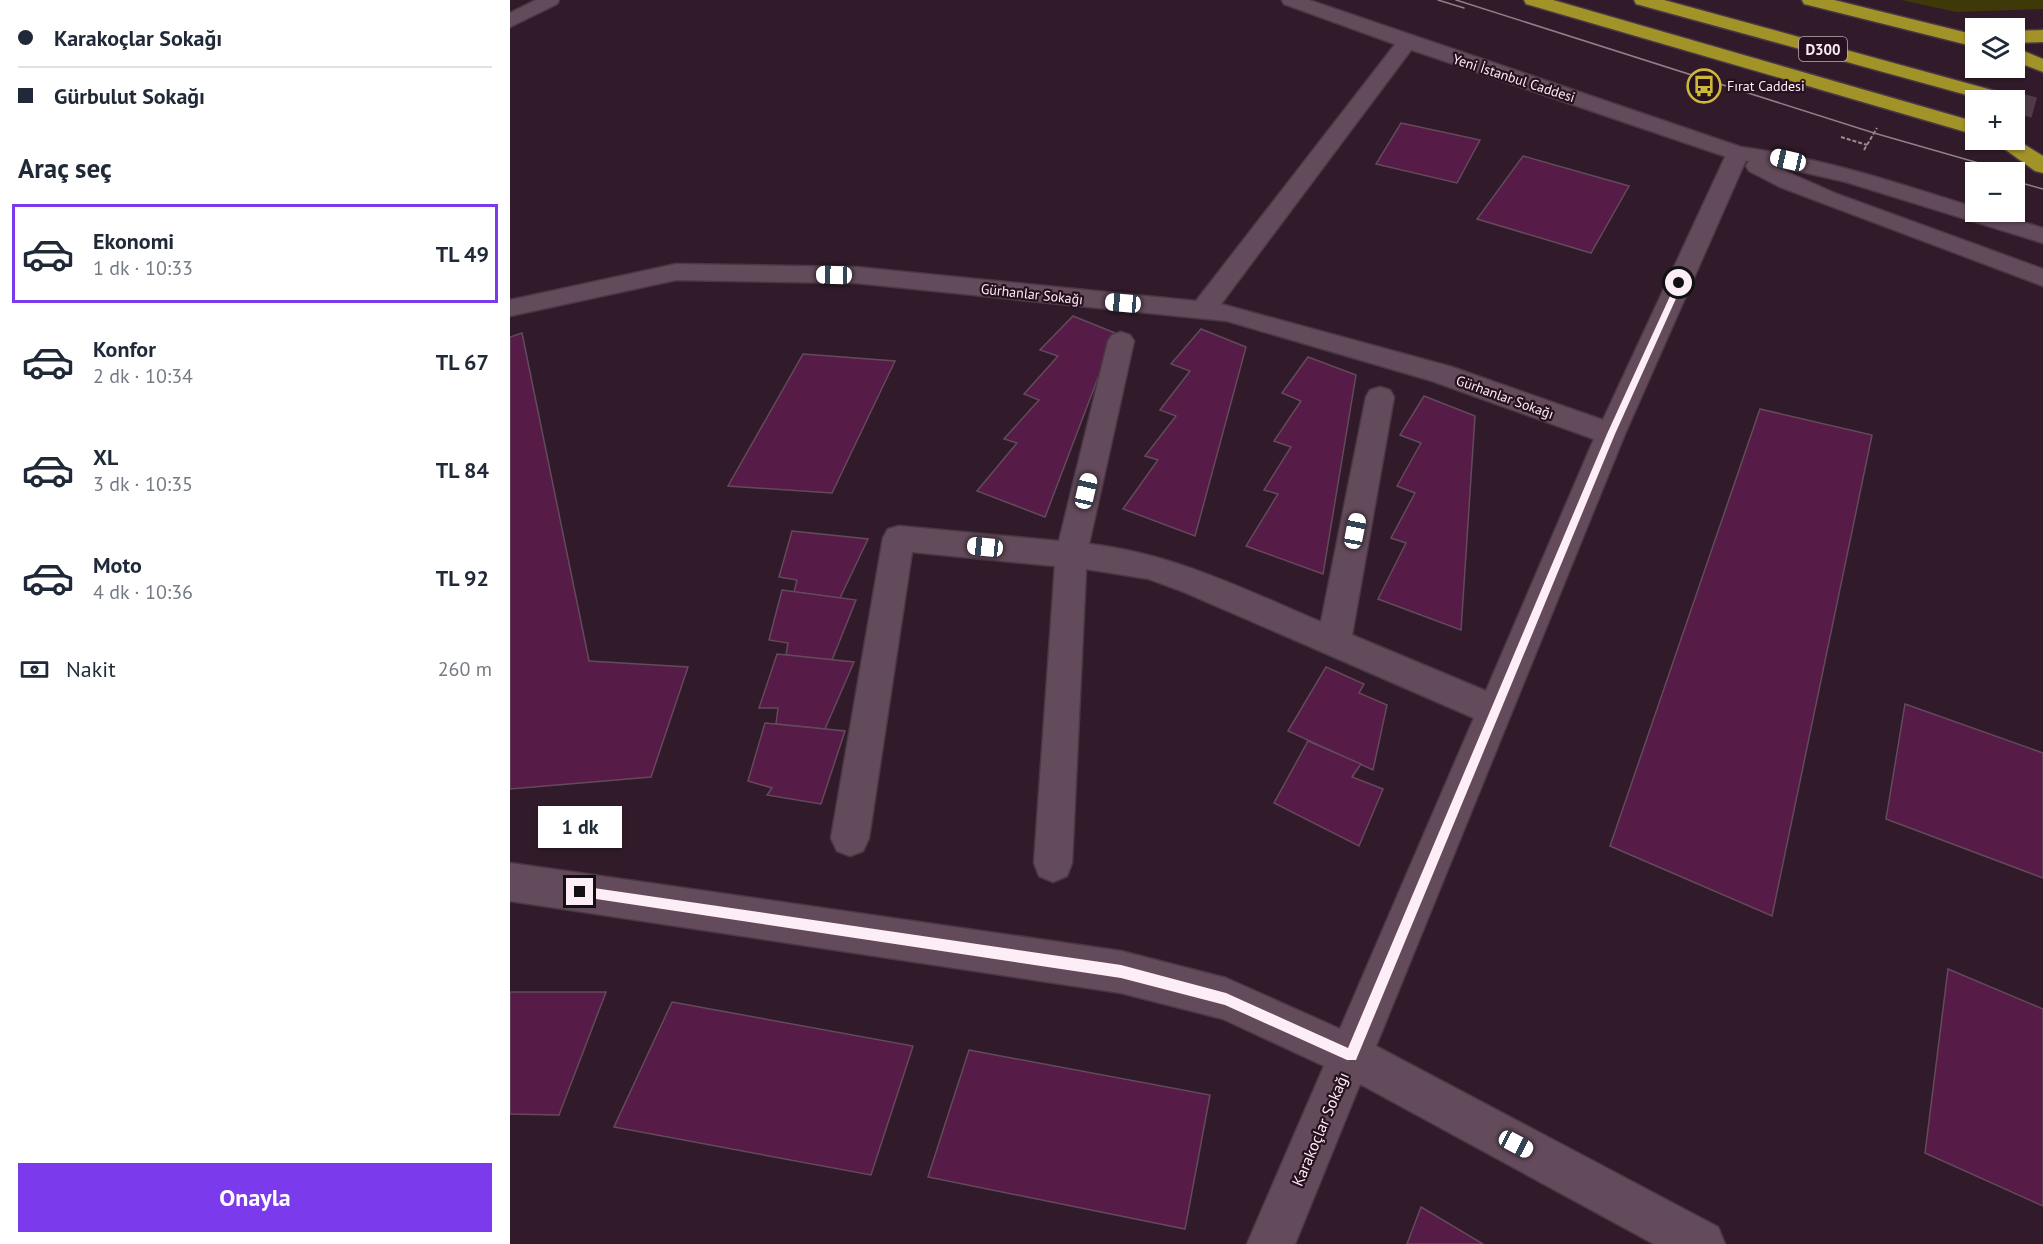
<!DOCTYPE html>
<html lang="tr">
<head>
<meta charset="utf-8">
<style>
  body { margin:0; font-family:"PT Sans",sans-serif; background:#f6f6f7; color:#1f2937; height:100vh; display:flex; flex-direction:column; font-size:22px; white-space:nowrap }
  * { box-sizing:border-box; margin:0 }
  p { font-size:20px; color:#747a83 }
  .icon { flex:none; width:33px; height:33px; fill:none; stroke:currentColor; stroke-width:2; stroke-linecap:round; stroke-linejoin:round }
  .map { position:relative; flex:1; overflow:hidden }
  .details { display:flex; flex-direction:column; background:#fff; width:510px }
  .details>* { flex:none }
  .banner { display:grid; align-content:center; height:132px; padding:0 18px; background:#fff }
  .fabs { position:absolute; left:1455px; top:18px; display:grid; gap:12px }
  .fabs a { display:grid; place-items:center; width:60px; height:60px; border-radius:0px; background:#fff; box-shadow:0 2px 4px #0004; font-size:30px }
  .end { position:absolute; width:27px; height:27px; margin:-14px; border:8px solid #fdedf7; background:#111; box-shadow:0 0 0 3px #111 }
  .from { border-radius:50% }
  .bubble { position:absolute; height:42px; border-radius:0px; background:#fff; box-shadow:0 2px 4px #0004; font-size:20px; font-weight:600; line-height:42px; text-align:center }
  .car { position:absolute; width:18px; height:36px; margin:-18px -9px; border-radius:8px; box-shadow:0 0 4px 2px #0007; background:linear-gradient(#fff 24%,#345 0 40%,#fff 0 76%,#345 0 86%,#fff 0) }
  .banner b { display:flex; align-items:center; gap:21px; height:57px; font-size:22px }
  .banner b+b { border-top:2px solid #e0e1e3 }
  .banner i { width:15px; height:15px; background:#1f2937 }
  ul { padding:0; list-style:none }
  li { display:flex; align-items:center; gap:18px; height:99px; margin:0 12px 9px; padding:0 6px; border:3px solid transparent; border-radius:0px }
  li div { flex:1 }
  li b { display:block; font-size:22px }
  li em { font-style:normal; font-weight:600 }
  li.selected { border-color:#7c3aed }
  li>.icon { width:54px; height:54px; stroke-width:1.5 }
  h2 { padding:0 18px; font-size:27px; line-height:72px }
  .pay { display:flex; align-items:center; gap:15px; height:66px; padding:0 18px; font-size:22px }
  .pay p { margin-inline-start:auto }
  .primary-button { display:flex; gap:12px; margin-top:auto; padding:12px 18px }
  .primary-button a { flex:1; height:69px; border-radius:0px; background:#7c3aed; color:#fff; font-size:24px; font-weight:600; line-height:69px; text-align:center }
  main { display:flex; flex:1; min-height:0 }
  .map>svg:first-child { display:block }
</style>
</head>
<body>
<main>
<section class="details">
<div class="banner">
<b><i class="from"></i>Karakoçlar Sokağı</b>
<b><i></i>Gürbulut Sokağı</b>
</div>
<h2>Araç seç</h2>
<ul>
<li class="selected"><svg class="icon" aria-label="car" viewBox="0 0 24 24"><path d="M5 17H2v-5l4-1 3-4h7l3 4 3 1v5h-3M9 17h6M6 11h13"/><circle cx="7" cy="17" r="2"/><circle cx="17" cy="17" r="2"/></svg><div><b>Ekonomi</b><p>1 dk · 10:33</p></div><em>TL 49</em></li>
<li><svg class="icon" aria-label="car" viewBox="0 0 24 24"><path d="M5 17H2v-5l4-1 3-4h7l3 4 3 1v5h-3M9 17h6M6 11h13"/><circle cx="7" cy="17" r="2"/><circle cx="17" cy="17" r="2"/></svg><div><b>Konfor</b><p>2 dk · 10:34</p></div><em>TL 67</em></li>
<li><svg class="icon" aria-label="car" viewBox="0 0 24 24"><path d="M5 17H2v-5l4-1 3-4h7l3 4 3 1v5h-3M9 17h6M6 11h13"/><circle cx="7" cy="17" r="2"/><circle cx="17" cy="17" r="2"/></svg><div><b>XL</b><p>3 dk · 10:35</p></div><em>TL 84</em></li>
<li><svg class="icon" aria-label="car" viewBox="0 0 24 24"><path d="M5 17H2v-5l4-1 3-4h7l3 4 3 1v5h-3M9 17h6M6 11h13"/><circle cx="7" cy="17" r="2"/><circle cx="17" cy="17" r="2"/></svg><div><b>Moto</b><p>4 dk · 10:36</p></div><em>TL 92</em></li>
</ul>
<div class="pay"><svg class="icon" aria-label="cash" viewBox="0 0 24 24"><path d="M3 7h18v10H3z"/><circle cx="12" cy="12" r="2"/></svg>Nakit<p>260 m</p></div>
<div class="primary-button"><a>Onayla</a></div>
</section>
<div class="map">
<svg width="1533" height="1244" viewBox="0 0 1533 1244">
  <rect width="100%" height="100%" fill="#311b2a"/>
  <path fill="#3f3809" d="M1391 0H1533V9L1446 12Z"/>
  <g fill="#561b47" stroke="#634a5b" stroke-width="1.5">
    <path d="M891 123 970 140 947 183 866 164Z"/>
    <path d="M1013 156 1119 186 1081 253 967 219Z"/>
    <path d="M563 316 605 333 535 517 467 491 507 443 494 439 529 400 514 394 548 356 530 350Z"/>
    <path d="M691 329 736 347 685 536 613 509 648 460 635 456 666 416 650 410 680 371 661 364Z"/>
    <path d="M12 333 79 661 178 667 141 777 0 789V337Z"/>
    <path d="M293 354 385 361 322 493 218 486Z"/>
    <path d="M798 357 846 375 813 574 736 546 768 494 754 490 781 447 764 441 791 401 772 393Z"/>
    <path d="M914 396 965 416 951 630 868 599 896 543 881 538 905 493 887 486 911 443 890 435Z"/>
    <path d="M1250 409 1362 435 1262 916 1100 846Z"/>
    <path d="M282 531 358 539 330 598 284 592 287 580 269 577Z"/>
    <path d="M272 590 346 600 322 660 276 655 278 643 259 640Z"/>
    <path d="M267 654 344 662 315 729 266 724 268 708H249Z"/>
    <path d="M816 667 854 684 849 693 877 705 863 770 778 731Z"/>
    <path d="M1395 704 1533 753V878L1376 819Z"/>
    <path d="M255 723 335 731 311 804 257 795 262 788 238 781Z"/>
    <path d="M798 741 851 764 842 777 873 789 849 846 764 803Z"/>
    <path d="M1438 969 1533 1009V1206L1415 1153Z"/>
    <path d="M0 992H96L49 1115 0 1114Z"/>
    <path d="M162 1002 403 1046 361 1175 104 1127Z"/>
    <path d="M459 1050 700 1095 675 1229 418 1177Z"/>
    <path d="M911 1207 973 1244H897Z"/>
  </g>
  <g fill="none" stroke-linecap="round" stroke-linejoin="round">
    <path stroke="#503a49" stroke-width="21" stroke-dasharray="21 10" stroke-linecap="butt" d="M1504 102 1533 110"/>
    <g stroke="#4a3845" stroke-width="3">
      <g id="street">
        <path d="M26 0H49L47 4 0 27V13Z"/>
        <path d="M897 36 904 38 907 42 711 304 942 367 1093 420 1217 153 1220 148H1236L1239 153 1115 434 866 1046 1208 1227 1215 1244H1144L850 1084 785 1244H737L814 1066 713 1019 611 993 0 901V863L611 951 716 978 830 1029 964 718 674 592 639 579 576 569 562 863 557 876 543 882 529 876 524 863 545 566 402 552 359 838 353 851 340 856 327 851 321 838 373 538 378 529 389 526 549 541 598 341 602 335 611 332 620 335 624 341 579 544C662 553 736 590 811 622L856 397 860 390 870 387 880 390 884 397 842 635 976 691 1084 439 922 381 717 321 346 283 166 280 0 316V300L166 264 346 267 686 301 890 38Z"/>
      </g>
    </g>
    <g stroke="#4a3845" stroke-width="3">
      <path id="secondary" d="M772 0H799L1231 147C1312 158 1388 183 1466 208V212H1477L1533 228V243L1336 182 1261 165 1327 194 1533 269V286L1270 187 1239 171 1236 166 1239 161 1220 158 890 46 774 4Z"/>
    </g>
    <g stroke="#4a3845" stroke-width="3">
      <g id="highway">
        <path d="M1014 0H1043L1466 122V135L1016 4Z"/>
        <path d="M1124 0H1154L1500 95 1504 99 1475 100 1126 4Z"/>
        <path d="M1292 0H1324L1466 35V47L1294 4Z"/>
        <path d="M1533 30V42L1504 43V31Z"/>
        <path d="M1504 47 1533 59V72L1504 61Z"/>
        <path d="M1504 138 1533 156V173L1525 171 1482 140Z"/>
      </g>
    </g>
    <g stroke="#9b8894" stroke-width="2" stroke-dasharray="4 2" stroke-linecap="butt">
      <path d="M1331 137 1357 145"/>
      <path d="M1354 150 1367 128"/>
    </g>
    <use href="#street" fill="#644b5c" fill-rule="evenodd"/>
    <use href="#secondary" fill="#644b5c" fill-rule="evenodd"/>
    <use href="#highway" fill="#a29329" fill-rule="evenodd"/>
    <g stroke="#917e8b" stroke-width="1.5">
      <path d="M928 0 954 8"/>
      <path d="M946 0 1364 133 1500 172"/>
      <path d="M1504 181 1533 189"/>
    </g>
  </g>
  <path fill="#fdedf7" d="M1169 280 1173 283 1105 434 846 1060H837L715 1005 611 978 66 896V888L70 886 611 965 716 993 838 1048 1097 434 1166 283Z"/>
  <defs>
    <g id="bus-ring" transform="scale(1.725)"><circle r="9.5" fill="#271120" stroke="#ccb939" stroke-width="1.5"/><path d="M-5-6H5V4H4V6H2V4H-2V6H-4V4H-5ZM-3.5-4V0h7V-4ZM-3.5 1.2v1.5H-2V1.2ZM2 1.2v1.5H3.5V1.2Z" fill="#ccb939"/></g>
  </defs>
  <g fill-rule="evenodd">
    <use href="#bus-ring" x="1194" y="86"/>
  </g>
  <g text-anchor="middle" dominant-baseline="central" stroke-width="4.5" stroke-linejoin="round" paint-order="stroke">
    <g font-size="14" fill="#fdedf7" stroke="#271120">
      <text transform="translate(1004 78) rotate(18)">Yeni İstanbul Caddesi</text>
      <text transform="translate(522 294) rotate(6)">Gürhanlar Sokağı</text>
      <text transform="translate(995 397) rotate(20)">Gürhanlar Sokağı</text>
    </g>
    <g font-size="14" fill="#fdedf7" stroke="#271120" text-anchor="start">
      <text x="1217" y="86">Fırat Caddesi</text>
    </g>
    <rect fill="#271120" stroke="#bdabb6" stroke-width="1.5" x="1289" y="37" width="48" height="24" rx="4.5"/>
    <g font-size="15" font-weight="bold" fill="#fdedf7">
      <text x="1313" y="49">D300</text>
    </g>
    <g font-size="16" fill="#fdedf7" stroke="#271120">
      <text transform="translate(810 1129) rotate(-67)">Karakoçlar Sokağı</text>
    </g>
  </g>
</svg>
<div class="fabs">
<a><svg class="icon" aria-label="layers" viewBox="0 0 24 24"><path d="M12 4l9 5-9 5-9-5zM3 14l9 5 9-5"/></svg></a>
<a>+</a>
<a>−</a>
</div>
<i class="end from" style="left:1169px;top:283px"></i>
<i class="end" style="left:70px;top:892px"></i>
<div class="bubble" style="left:28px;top:806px;width:84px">1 dk</div>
<i class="car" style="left:1278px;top:160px;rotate:283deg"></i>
<i class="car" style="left:324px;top:275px;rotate:271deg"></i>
<i class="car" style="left:613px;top:303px;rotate:275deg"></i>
<i class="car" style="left:576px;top:491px;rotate:13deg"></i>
<i class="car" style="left:845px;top:531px;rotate:11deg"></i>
<i class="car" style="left:475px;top:547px;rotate:276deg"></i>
<i class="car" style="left:1006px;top:1144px;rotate:118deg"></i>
</div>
</main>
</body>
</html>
